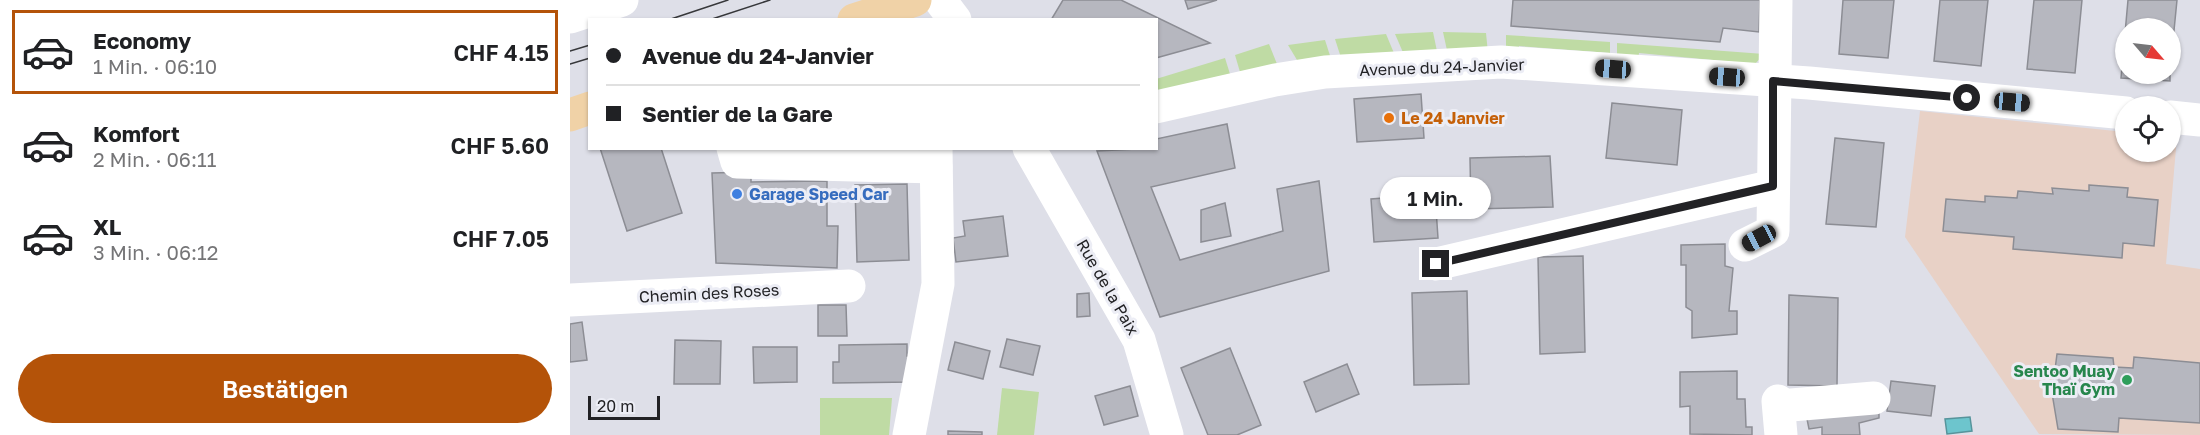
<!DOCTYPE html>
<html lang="de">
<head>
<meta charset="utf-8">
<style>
  body { margin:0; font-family:"Golos Text",sans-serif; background:#f2f2f2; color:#202124; height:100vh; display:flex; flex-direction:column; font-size:22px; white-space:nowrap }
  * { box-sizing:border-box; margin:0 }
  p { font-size:20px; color:#757577 }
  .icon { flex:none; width:33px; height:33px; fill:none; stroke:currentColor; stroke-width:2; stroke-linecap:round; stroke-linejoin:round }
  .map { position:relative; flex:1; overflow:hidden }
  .side { display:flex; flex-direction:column; background:#fff; width:570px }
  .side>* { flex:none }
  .top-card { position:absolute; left:18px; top:18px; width:570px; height:132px; border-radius:0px; box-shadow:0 2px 4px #0004; display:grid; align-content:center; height:132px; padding:0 18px; background:#fff }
  .needle { width:39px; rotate:118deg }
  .tools { position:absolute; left:1545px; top:18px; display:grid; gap:12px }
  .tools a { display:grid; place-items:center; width:66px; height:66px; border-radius:50%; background:#fff; box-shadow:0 2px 4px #0004; font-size:30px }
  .scale { position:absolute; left:18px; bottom:15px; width:72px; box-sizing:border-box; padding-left:6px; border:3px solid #222225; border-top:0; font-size:16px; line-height:21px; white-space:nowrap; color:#222225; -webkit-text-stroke:4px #ecedf5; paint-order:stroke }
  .end { position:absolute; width:27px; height:27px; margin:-14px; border:8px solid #222225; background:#fff; box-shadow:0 0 0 3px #fff }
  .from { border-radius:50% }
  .bubble { position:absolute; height:42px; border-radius:21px; background:#fff; box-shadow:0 2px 4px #0004; font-size:20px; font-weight:600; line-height:42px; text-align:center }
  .car { position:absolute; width:18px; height:36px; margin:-18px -9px; border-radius:8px; box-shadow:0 0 4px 2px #0007; background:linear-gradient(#222 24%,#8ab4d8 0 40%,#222 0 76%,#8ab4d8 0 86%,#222 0) }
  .top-card b { display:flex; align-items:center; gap:21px; height:57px; font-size:22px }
  .top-card b+b { border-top:2px solid #e0e0e0 }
  .top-card i { width:15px; height:15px; background:#202124 }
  ul { padding:10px 0 0; list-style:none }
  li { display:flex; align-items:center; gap:18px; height:84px; margin:0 12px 9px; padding:0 6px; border:3px solid transparent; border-radius:0px }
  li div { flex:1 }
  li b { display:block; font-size:22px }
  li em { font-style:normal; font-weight:600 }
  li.selected { border-color:#b45309 }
  li>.icon { width:54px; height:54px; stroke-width:1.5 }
  .cta { display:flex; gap:12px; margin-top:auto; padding:12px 18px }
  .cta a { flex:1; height:69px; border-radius:36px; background:#b45309; color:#fff; font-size:24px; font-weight:600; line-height:69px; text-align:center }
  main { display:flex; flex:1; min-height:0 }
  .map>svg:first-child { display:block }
</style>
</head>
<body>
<main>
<section class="side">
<ul>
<li class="selected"><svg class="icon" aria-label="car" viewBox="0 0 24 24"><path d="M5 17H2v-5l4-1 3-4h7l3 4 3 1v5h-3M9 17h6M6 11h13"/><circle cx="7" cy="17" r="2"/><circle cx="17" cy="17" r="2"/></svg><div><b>Economy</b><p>1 Min. · 06:10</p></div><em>CHF 4.15</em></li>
<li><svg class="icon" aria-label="car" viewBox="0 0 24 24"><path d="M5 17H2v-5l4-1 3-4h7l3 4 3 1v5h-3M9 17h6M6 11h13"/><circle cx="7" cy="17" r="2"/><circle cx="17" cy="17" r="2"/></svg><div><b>Komfort</b><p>2 Min. · 06:11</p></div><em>CHF 5.60</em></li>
<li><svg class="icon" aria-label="car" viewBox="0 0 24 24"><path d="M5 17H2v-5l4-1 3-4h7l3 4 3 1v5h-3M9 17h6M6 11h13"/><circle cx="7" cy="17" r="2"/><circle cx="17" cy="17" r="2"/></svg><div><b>XL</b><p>3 Min. · 06:12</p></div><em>CHF 7.05</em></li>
</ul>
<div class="cta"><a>Bestätigen</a></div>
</section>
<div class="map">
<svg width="1630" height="435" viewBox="0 0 1630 435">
  <rect width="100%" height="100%" fill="#dedfe8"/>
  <path fill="#e8d1c6" d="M1350 111 1555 132 1556 152H1600L1601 136 1607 137 1596 264 1630 269V435L1469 434 1335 237Z"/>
  <g fill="#bfdba4">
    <path d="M863 32 868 56 835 57 825 34Z"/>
    <path d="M873 32 916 33 918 53 878 55Z"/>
    <path d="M816 34 826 58 773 64 765 39Z"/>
    <path d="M936 35 1040 42V53L949 46 948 53 936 50Z"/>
    <path d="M755 40 763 65 733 70 718 45Z"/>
    <path d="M1047 43 1194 54 1185 64 1069 53 1068 61 1047 58Z"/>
    <path d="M699 44 707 64 670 72 665 55Z"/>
    <path d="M655 58 660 74 587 91 586 79Z"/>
    <path d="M432 388 469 392 464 435H427Z"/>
    <path d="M250 398H322L319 435H250Z"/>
  </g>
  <path fill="#6dc5cd" stroke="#56949b" stroke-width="1.5" d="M1400 417 1402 431 1377 434 1375 419Z"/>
  <g fill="#b6b7bf" stroke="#8c8d94" stroke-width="1.5">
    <path d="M493 0H551L640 43 586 58V20H481Z"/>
    <path d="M615 0H647L618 9Z"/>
    <path d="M943 0H1190L1189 32 1153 28 1150 42 941 26Z"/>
    <path d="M1273 0H1324L1318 58 1269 54Z"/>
    <path d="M1370 0H1418L1411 66 1364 61Z"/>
    <path d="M1464 0H1512L1505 73 1457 69Z"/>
    <path d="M1558 0H1607L1600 71V28H1556V74H1600V81L1551 78Z"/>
    <path d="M851 94 854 138 787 142 784 99Z"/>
    <path d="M1042 103 1112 110 1107 165 1036 158Z"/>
    <path d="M657 124 665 168 581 187 610 260 713 231 707 189 749 181 759 271 590 317 527 151 586 148V139Z"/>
    <path d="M1265 138 1314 143 1306 227 1256 224Z"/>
    <path d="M30 148H91L112 213 57 231Z"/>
    <path d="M980 156 983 207 901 209 900 158Z"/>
    <path d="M181 172V182L257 181V226H268L267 268 146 263 142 173Z"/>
    <path d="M337 184 339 260 287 262 285 185Z"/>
    <path d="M1519 185 1558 188 1557 197 1588 200 1584 246 1553 243 1552 258 1443 249 1444 237 1373 231 1376 199 1415 202V196L1447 198 1448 191 1483 194 1482 188 1519 191Z"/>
    <path d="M865 194 868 238 804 242 801 199Z"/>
    <path d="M655 203 661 236 631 242V210Z"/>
    <path d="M433 216 438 256 386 262 383 238 395 236 393 221Z"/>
    <path d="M1155 244V266L1163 268 1159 311H1167V334L1122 338V311L1116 307V265H1111V245Z"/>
    <path d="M1013 256 1015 352 970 354 968 257Z"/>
    <path d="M897 291 899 384 844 385 842 293Z"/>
    <path d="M519 293 520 316 507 317V294Z"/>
    <path d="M1219 295 1268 298 1267 386 1218 385Z"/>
    <path d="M248 305H276L277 336H248Z"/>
    <path d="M12 322 17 360 0 362V324Z"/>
    <path d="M437 339 470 346 463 375 430 367Z"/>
    <path d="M105 340 151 341 150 384H104Z"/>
    <path d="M385 342 420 351 413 379 378 370Z"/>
    <path d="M337 344V356H343V382L263 383V362H269V345Z"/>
    <path d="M183 347H227V382L184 383Z"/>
    <path d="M660 348 691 425 667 435H638L611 368Z"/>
    <path d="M1487 354 1543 358 1544 367 1563 368 1564 357 1630 363V423L1549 418 1548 432 1488 429 1482 393Z"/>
    <path d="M777 364 789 394 746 412 734 382Z"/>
    <path d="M1167 371V399H1175L1176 427H1182V435L1120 434V406L1110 407V372Z"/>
    <path d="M1321 381 1365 386 1361 416 1317 411Z"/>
    <path d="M560 386 568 416 534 425 525 396Z"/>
    <path d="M1309 405V418L1289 423 1290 435H1252V427L1239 429 1235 409Z"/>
    <path d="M378 431 412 432V435H378Z"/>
  </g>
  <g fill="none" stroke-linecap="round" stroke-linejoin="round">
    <g stroke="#fff" stroke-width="33">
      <path d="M370 0 385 20"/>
      <path d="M0 17 52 0"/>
      <path d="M586 107 705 80 755 72 931 62 1239 83 1556 113"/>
      <path d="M1600 117 1630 120"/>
      <path d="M163 148 167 162 366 167"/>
      <path d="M459 148 569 340 597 435"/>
      <path d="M1175 245 1203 231 1206 0"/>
      <path d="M866 264 1203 186"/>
      <path d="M0 300 279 286"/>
      <path d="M1208 401 1211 435"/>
      <path d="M1209 406 1304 398"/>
      <path d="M339 435 368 284 366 148"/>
    </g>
    <g stroke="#f0d2a7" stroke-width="33">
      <path d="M284 20 345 0"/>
      <path d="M0 115 20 108"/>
    </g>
    <g stroke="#36373a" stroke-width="1.5">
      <path d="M98 20 158 0"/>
      <path d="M139 20 200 0"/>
      <path d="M0 51 20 45"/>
      <path d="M0 64 20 58"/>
    </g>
  </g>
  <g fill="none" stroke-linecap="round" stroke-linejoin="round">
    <path stroke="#222225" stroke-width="8" d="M866 264 1203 186V81L1397 98"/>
  </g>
  <circle fill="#e8710a" stroke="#ecedf5" stroke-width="2" cx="819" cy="118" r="6"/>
  <circle fill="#3f7fe0" stroke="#ecedf5" stroke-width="2" cx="167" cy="194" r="6"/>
  <circle fill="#2e9e5b" stroke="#ecedf5" stroke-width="2" cx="1557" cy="380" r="6"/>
  <g text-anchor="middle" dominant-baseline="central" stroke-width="6" stroke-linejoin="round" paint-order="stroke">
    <g font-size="16" fill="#222225" stroke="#ecedf5">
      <text transform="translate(872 67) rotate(-2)">Avenue du 24-Janvier</text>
      <text transform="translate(538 287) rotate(60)">Rue de la Paix</text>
      <text transform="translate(139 293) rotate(-3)">Chemin des Roses</text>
    </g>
    <g font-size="16" font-weight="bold" fill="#c56008" stroke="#ecedf5" text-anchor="start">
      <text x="831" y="118">Le 24 Janvier</text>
    </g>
    <g font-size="16" font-weight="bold" fill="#366cbe" stroke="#ecedf5" text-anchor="start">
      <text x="179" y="194">Garage Speed Car</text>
    </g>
    <g font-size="16" font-weight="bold" fill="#27864d" stroke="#ecedf5" text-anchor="end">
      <text x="1545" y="371">Sentoo Muay<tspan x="1545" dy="18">Thaï Gym</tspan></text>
    </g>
  </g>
</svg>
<div class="tools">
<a><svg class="needle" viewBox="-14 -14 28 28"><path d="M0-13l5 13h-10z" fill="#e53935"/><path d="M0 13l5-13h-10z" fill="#757577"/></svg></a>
<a><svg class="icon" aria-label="locate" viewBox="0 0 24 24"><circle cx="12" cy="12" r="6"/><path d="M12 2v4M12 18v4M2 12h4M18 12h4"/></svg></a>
</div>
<div class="scale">20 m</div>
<i class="end from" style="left:1397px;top:98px"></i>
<i class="end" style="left:866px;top:264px"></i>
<div class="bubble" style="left:810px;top:177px;width:111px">1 Min.</div>
<i class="car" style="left:1043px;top:69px;rotate:274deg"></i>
<i class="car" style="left:1157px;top:77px;rotate:274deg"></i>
<i class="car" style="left:1442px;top:102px;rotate:95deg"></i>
<i class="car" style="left:1189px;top:238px;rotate:242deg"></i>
<div class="top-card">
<b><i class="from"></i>Avenue du 24-Janvier</b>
<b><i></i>Sentier de la Gare</b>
</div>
</div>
</main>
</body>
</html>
